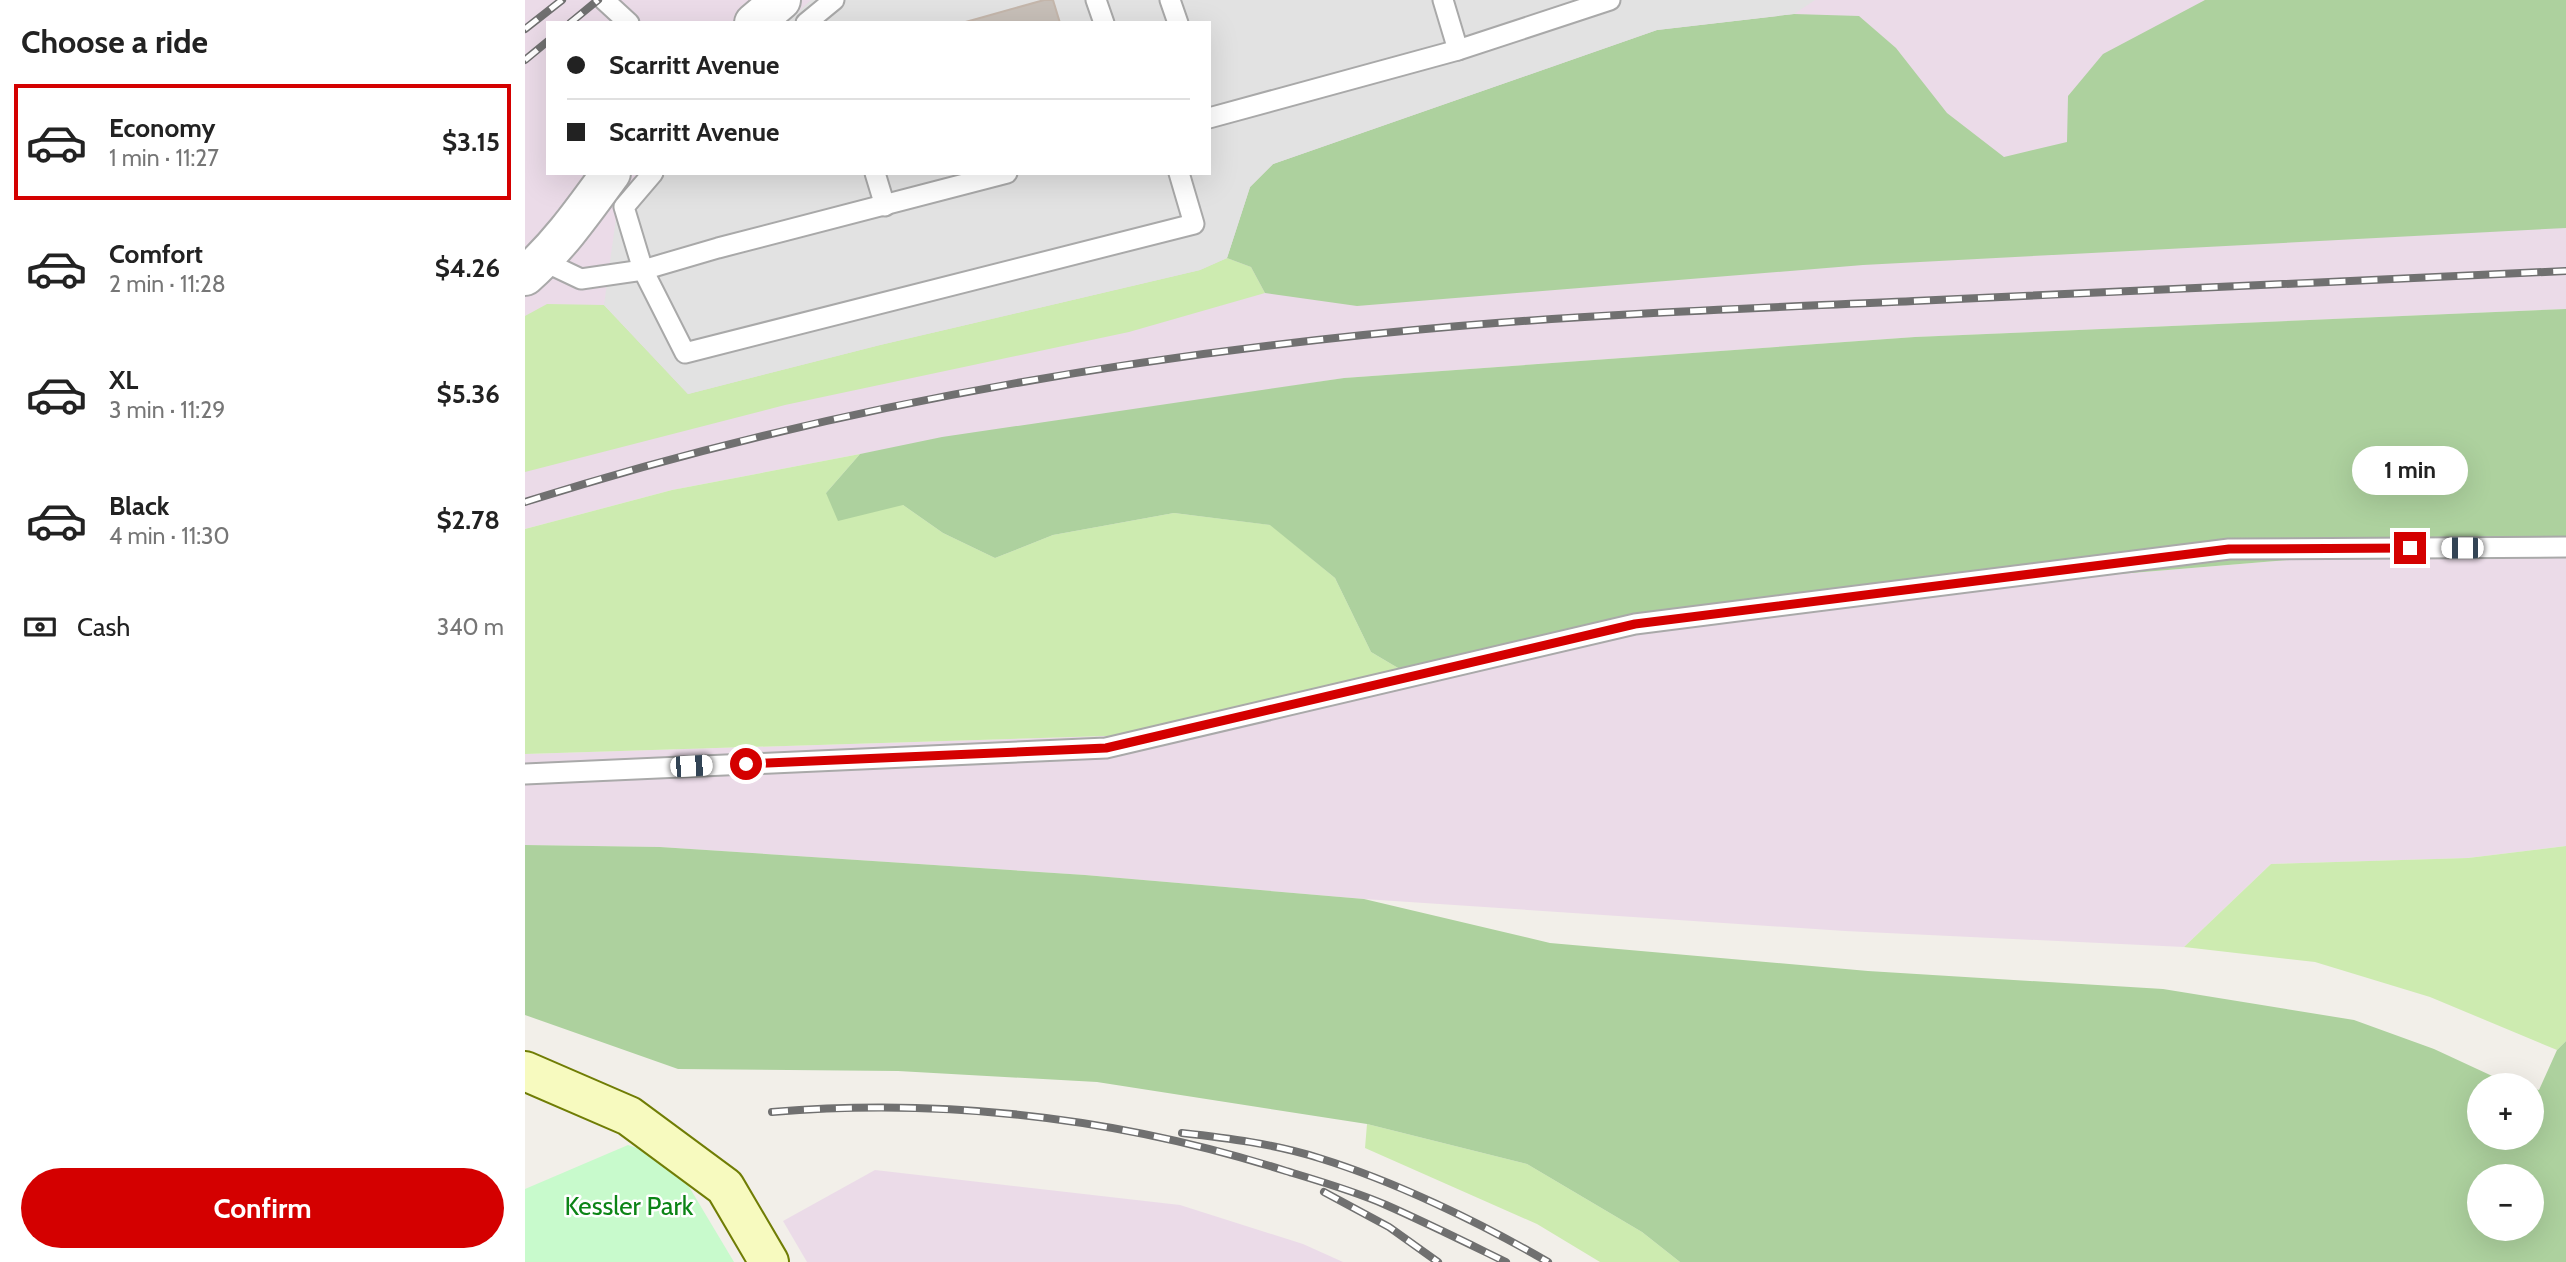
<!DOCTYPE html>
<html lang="en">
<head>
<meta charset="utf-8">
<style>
  body { margin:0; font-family:Cabin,sans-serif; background:#f2f2f2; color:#222; height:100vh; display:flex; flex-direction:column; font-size:26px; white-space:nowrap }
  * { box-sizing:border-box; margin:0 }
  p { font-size:23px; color:#767676 }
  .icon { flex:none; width:38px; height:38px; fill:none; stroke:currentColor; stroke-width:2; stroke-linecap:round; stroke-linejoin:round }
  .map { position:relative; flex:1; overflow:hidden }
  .panel { display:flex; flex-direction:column; background:#fff; width:525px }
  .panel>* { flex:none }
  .guide { position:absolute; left:21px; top:21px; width:665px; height:154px; border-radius:0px; box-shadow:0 7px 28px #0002; display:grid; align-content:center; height:154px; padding:0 21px; background:#fff }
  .tools { position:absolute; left:1942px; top:1073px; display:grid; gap:14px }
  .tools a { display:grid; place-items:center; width:77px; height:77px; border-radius:50%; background:#fff; box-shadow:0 7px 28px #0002; font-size:35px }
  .end { position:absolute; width:32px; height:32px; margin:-16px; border:9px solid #d40000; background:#fff; box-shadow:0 0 0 4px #fff }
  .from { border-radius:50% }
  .bubble { position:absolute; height:49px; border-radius:24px; background:#fff; box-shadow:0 7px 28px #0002; font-size:23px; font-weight:800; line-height:49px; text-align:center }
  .car { position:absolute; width:21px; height:42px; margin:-21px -10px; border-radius:9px; box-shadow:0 0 5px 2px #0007; background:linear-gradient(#fff 24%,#345 0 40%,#fff 0 76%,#345 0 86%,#fff 0) }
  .guide b { display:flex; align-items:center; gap:24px; height:66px; font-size:26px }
  .guide b+b { border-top:2px solid #e0e0e0 }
  .guide i { width:18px; height:18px; background:#222 }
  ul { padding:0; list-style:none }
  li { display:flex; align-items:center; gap:21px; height:116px; margin:0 14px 10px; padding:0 7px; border:4px solid transparent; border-radius:0px }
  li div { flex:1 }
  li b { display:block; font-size:26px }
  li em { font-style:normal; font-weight:800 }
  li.active { border-color:#d40000 }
  li>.icon { width:63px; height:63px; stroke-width:1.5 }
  h2 { padding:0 21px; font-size:32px; line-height:84px }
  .pay { display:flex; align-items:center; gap:18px; height:77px; padding:0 21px; font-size:26px }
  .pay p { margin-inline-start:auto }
  .action { display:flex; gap:14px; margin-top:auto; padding:14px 21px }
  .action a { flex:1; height:80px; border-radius:42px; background:#d40000; color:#fff; font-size:28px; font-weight:800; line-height:80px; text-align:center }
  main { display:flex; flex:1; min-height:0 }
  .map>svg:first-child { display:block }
</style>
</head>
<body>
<main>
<section class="panel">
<h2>Choose a ride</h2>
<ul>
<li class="active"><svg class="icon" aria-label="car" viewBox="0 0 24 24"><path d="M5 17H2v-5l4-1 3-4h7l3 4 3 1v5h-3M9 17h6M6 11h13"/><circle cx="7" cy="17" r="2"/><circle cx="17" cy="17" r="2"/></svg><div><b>Economy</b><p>1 min · 11:27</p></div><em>$3.15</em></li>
<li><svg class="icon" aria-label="car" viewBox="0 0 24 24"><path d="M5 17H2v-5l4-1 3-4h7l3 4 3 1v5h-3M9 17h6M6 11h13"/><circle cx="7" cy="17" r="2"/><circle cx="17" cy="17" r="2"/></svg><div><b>Comfort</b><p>2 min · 11:28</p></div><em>$4.26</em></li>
<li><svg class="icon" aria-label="car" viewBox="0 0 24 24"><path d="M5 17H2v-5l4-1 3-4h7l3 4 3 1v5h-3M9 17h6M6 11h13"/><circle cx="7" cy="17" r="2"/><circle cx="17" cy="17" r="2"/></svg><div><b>XL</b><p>3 min · 11:29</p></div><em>$5.36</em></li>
<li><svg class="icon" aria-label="car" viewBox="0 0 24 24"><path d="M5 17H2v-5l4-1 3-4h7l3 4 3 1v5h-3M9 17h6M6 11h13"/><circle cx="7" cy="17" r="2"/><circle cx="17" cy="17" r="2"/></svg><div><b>Black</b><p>4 min · 11:30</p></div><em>$2.78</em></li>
</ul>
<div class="pay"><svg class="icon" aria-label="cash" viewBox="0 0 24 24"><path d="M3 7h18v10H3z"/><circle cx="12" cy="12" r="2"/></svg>Cash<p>340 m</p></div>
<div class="action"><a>Confirm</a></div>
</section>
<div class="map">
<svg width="2041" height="1262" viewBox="0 0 2041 1262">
  <rect width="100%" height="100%" fill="#f2efe9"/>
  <g fill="#ebdbe8" fill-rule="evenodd">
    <path d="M0 0H2041V309L1390 337 819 378 335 454 147 490 0 529ZM23 23H684V173H23Z"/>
    <path d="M2041 546V846L1943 858 1746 864 1659 947 1320 931 839 899 560 875 135 847 0 845V754L679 733 1209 606 1921 547Z"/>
    <path d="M350 1170 655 1205 778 1244 818 1262H282L258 1221Z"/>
  </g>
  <g fill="#cdebb0">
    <path d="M702 258 726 267 740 293 604 332 260 405 0 472V316L22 304 79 305 163 394 355 345 675 270Z"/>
    <path d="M335 454 301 493 378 505 418 533 470 558 528 535 649 513 746 525 810 578 846 652 890 678 679 733 0 754V529L147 490Z"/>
    <path d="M2041 846V1041L2032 1050 1905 997 1790 962 1659 947 1746 864 1943 858Z"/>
    <path d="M842 1124 1002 1164 1117 1232 1155 1262H1075L1012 1224 840 1148Z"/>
  </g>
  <g fill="#add19e" fill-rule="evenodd">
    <path d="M1680 0H2041V228L1338 265 832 306 740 293 726 267 702 258 725 187 748 164 1132 30 1269 14 1334 16 1371 48 1422 113 1479 157 1542 142 1543 96 1578 54Z"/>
    <path d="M2041 309V546L1921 547 1209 606 890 678 846 652 810 578 745 525 649 513 528 535 470 558 418 533 378 505 313 521 301 493 335 454 417 437 819 378 1390 337Z"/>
    <path d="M0 845 135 847 560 875 839 899 1025 943 1343 971 1638 989 1829 1020 1909 1049 1978 1081 1995 1085H1955V1138H2007V1088L2014 1090 2032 1050 2041 1041V1262H1155L1117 1232 1002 1164 842 1124 572 1082 373 1071 153 1069 0 1015ZM2007 1176V1228H1955V1176Z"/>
  </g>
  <path fill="#c8facc" d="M103 1145 130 1154 160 1180 209 1262H0V1189Z"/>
  <path fill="#e2e2e2" d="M286 0H1290L1269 14 1132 30 748 164 725 187 702 258 675 270 355 345 163 394 79 305 93 204 122 173H684V23H261Z"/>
  <path fill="#c7bfb8" stroke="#c4b6ab" stroke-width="2" d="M519 0H528L535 23H437Z"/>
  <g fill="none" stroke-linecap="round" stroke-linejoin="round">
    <g stroke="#a9a9a9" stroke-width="23">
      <g id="lane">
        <path d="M79 0 104 23"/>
        <path d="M571 0 579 23"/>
        <path d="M645 0 653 23"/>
        <path d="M918 0 933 50"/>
        <path d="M281 23 309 0"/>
        <path d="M684 118 933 50 1085 0"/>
        <path d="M128 173 99 207 118 270 160 353 669 224 654 173"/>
        <path d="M350 173 360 206"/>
        <path d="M18 261 56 279 118 270 193 248 482 173"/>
        <path d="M0 774 581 748 1110 624 1704 549 2041 547"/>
      </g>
    </g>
    <g stroke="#a9a9a9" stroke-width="42">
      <g id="street">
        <path d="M229 23 256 0"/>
        <path d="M0 276C34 246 59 210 86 173"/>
      </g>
    </g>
    <g stroke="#707d05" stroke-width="42">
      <path id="secondary" d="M0 1071 104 1116 200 1187 244 1262"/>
    </g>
    <use href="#lane" stroke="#fff" stroke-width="19"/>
    <use href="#street" stroke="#fff" stroke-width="38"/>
    <use href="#secondary" stroke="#f7fabf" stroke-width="38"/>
    <g stroke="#707070" stroke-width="8">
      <g id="rail">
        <path d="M45 23 73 0"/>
        <path d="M0 29 37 0"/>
        <path d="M0 60 23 41"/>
        <path d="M0 502C303 406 618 353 934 326 1086 313 1238 308 1389 301 1607 291 1824 281 2041 271"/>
        <path d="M247 1112C421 1098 595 1118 761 1171 794 1181 829 1191 861 1205 902 1223 942 1243 981 1262"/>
        <path d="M657 1133C702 1138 750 1144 794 1158 869 1181 954 1222 1023 1262"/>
        <path d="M799 1192 864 1227 913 1262"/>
      </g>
    </g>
    <use href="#rail" stroke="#fff" stroke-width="5" stroke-dasharray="16" stroke-linecap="butt"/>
  </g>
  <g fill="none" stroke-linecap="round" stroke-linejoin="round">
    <path stroke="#d40000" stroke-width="9" d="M221 764 581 748 1110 624 1704 549 1885 548"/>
  </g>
  <g text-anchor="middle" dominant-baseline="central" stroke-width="5" stroke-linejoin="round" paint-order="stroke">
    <g font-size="26" fill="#0c8416" stroke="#fff">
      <text x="104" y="1206">Kessler Park</text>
    </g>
  </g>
</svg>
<div class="tools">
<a>+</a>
<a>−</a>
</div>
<i class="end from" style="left:221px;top:764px"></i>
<i class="end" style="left:1885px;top:548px"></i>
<div class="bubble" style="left:1827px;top:446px;width:116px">1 min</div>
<i class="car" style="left:1937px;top:548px;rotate:270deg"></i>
<i class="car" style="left:166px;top:766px;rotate:87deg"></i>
<div class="guide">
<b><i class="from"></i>Scarritt Avenue</b>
<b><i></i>Scarritt Avenue</b>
</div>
</div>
</main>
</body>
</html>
